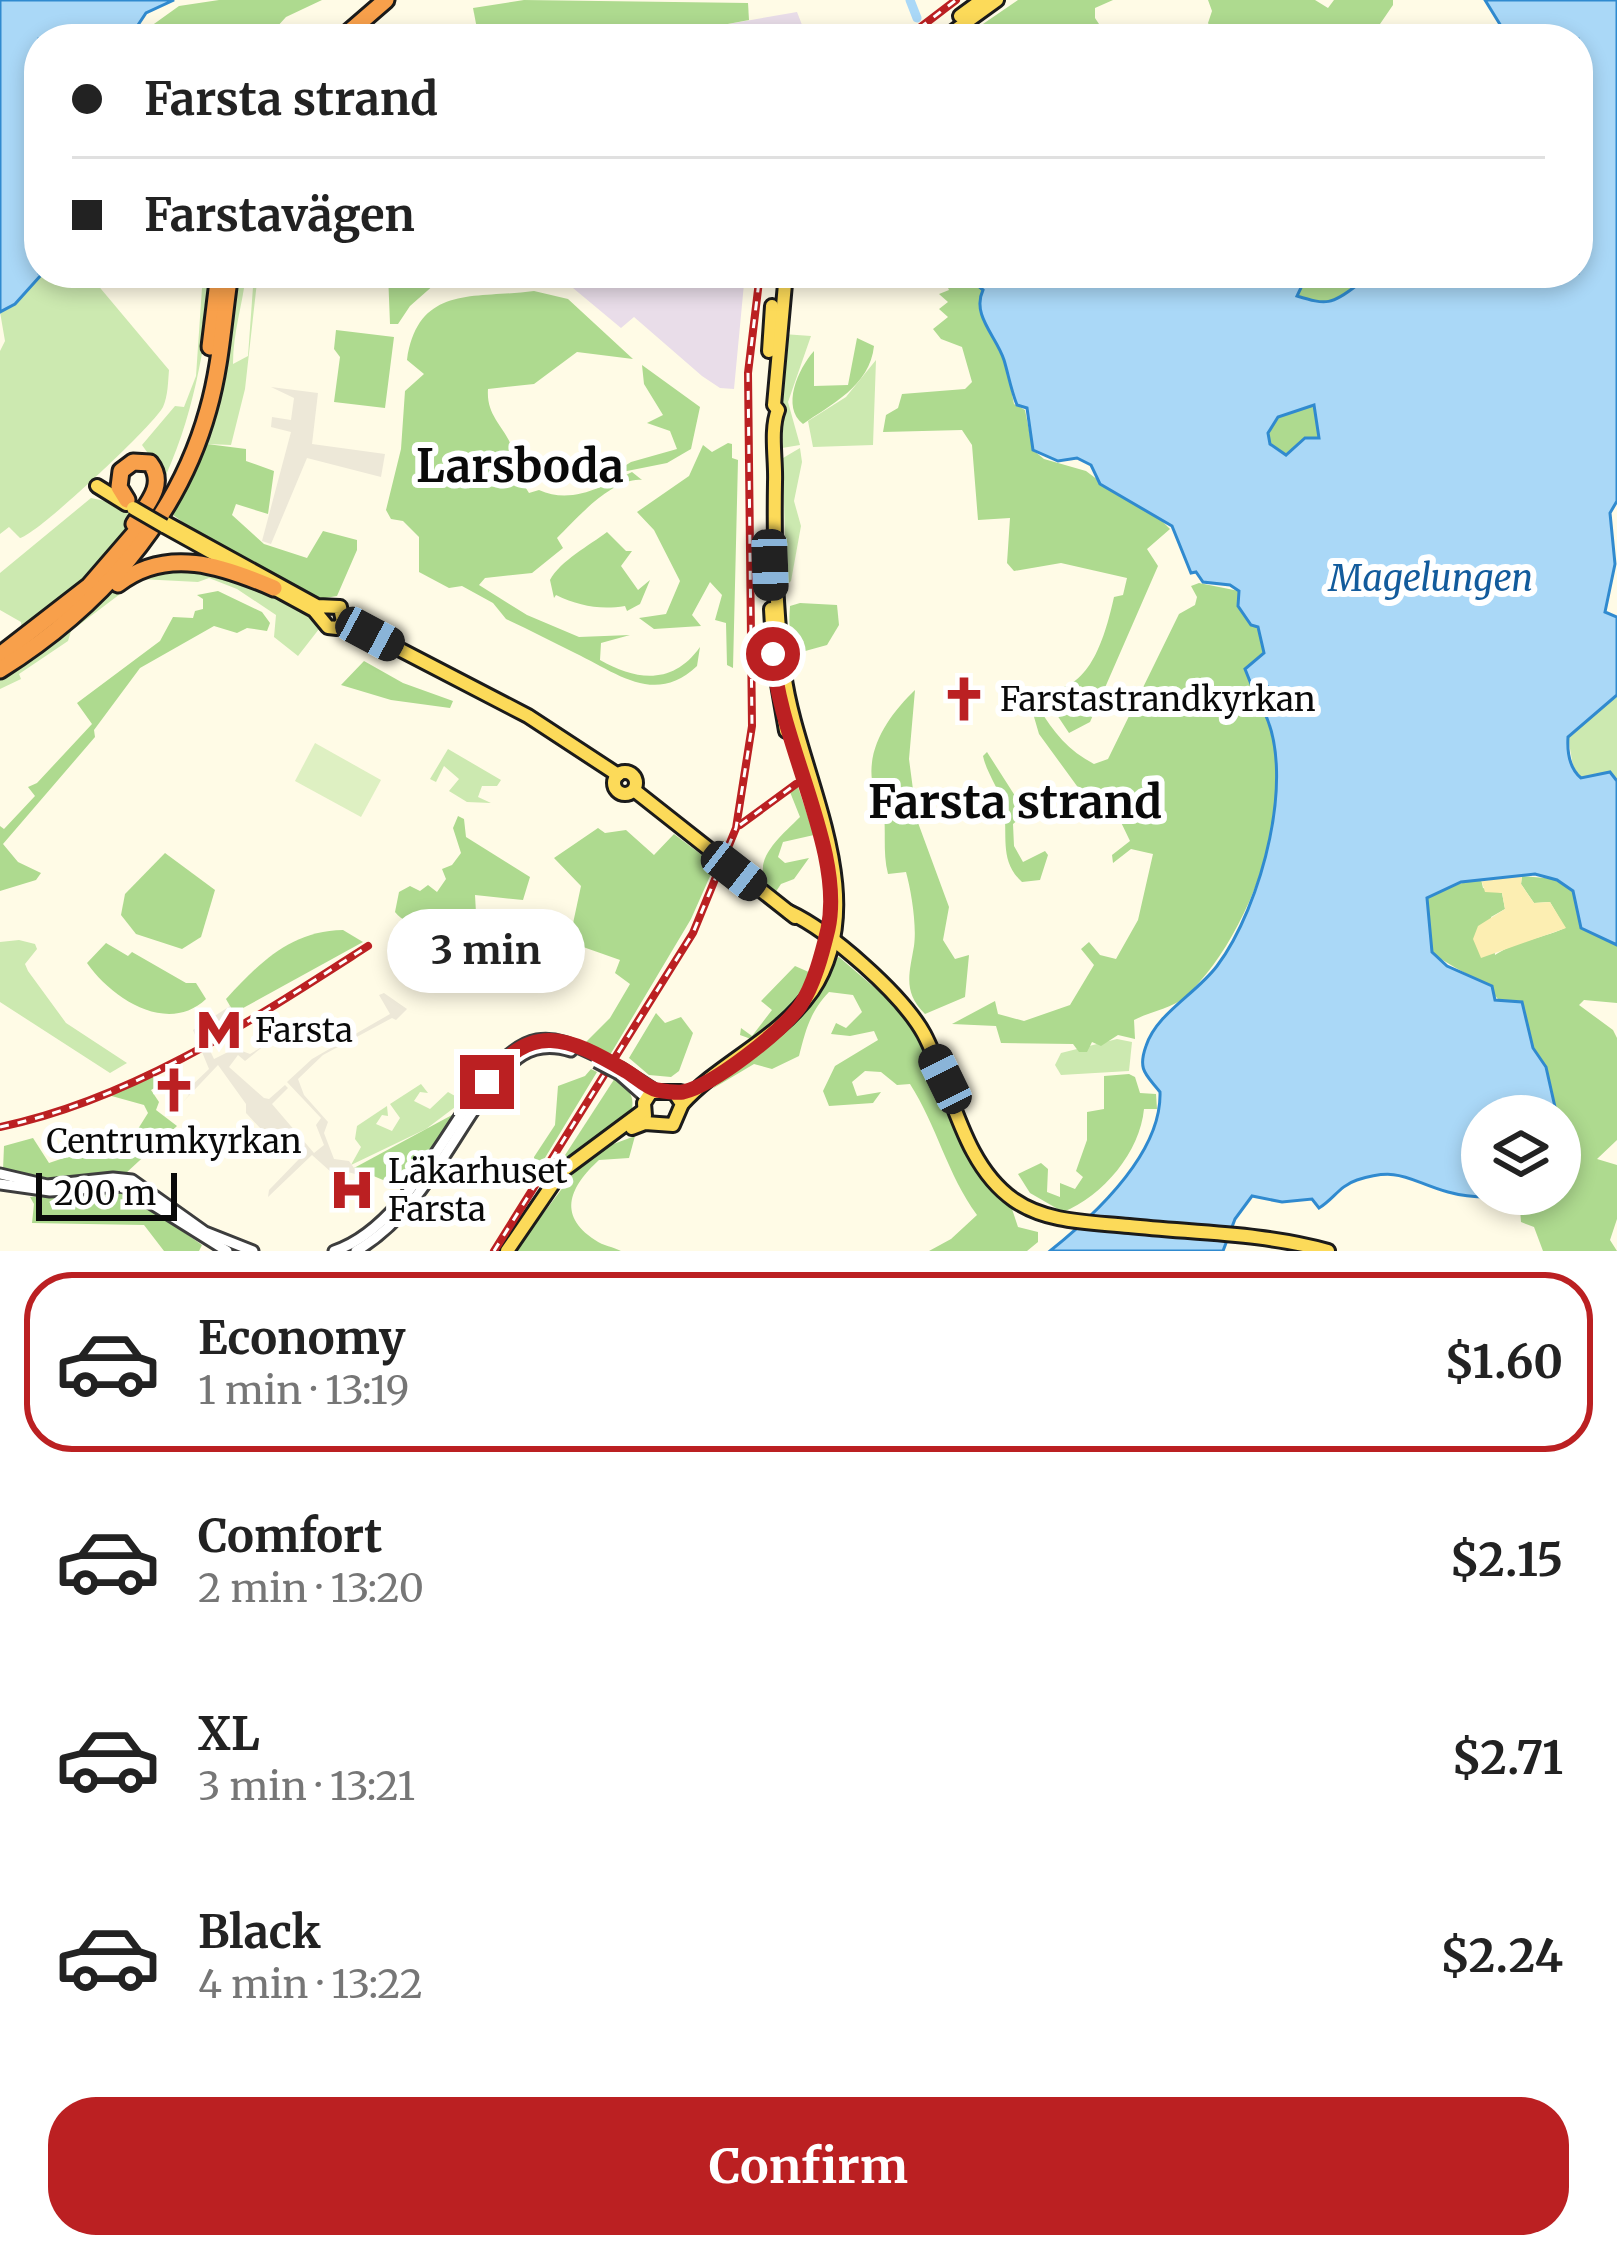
<!DOCTYPE html>
<html lang="en">
<head>
<meta charset="utf-8">
<style>
  body { margin:0; font-family:Merriweather,serif; background:#f6f6f6; color:#222; height:100vh; display:flex; flex-direction:column; font-size:45px; white-space:nowrap }
  * { box-sizing:border-box; margin:0 }
  p { font-size:39px; color:#767676 }
  .icon { flex:none; width:66px; height:66px; fill:none; stroke:currentColor; stroke-width:2; stroke-linecap:round; stroke-linejoin:round }
  .map { position:relative; height:1251px; overflow:hidden }
  .sheet { display:flex; flex-direction:column; background:#fff; flex:1 }
  .sheet>* { flex:none }
  .guide { position:absolute; left:24px; top:24px; width:1569px; height:264px; border-radius:48px; box-shadow:0 6px 18px #0003; display:grid; align-content:center; height:264px; padding:0 48px; background:#fff }
  .tools { position:absolute; left:1461px; top:1095px; display:grid; gap:24px }
  .tools a { display:grid; place-items:center; width:120px; height:120px; border-radius:50%; background:#fff; box-shadow:0 6px 18px #0003; font-size:60px }
  .scale { position:absolute; left:36px; bottom:30px; width:141px; box-sizing:border-box; padding-left:12px; border:6px solid #0a0a0a; border-top:0; font-size:33px; line-height:42px; white-space:nowrap; color:#0a0a0a; -webkit-text-stroke:9px #fff; paint-order:stroke }
  .end { position:absolute; width:54px; height:54px; margin:-27px; border:15px solid #bb2022; background:#fff; box-shadow:0 0 0 6px #fff }
  .from { border-radius:50% }
  .bubble { position:absolute; height:84px; border-radius:42px; background:#fff; box-shadow:0 6px 18px #0003; font-size:39px; font-weight:700; line-height:84px; text-align:center }
  .car { position:absolute; width:36px; height:72px; margin:-36px -18px; border-radius:15px; box-shadow:0 0 9px 3px #0007; background:linear-gradient(#222 24%,#8ab4d8 0 40%,#222 0 76%,#8ab4d8 0 86%,#222 0) }
  .guide b { display:flex; align-items:center; gap:42px; height:114px; font-size:45px }
  .guide b+b { border-top:3px solid #e0e0e0 }
  .guide i { width:30px; height:30px; background:#222 }
  ul { padding:21px 0 0; list-style:none }
  li { display:flex; align-items:center; gap:36px; height:180px; margin:0 24px 18px; padding:0 24px; border:6px solid transparent; border-radius:48px }
  li div { flex:1 }
  li b { display:block; font-size:45px }
  li em { font-style:normal; font-weight:700 }
  li.current { border-color:#bb2022 }
  li>.icon { width:108px; height:108px; stroke-width:1.5 }
  .action { display:flex; gap:24px; margin-top:auto; padding:24px 48px }
  .action a { flex:1; height:138px; border-radius:48px; background:#bb2022; color:#fff; font-size:48px; font-weight:700; line-height:138px; text-align:center }
  .map>svg:first-child { display:block }
</style>
</head>
<body>
<div class="map">
<svg width="1617" height="1251" viewBox="0 0 1617 1251">
  <rect width="100%" height="100%" fill="#fffbe6"/>
  <g fill="#e9dde9">
    <path d="M797 12 804 30 788 39H642Z"/>
    <path d="M456 273H745L734 389 720 388 702 376 634 317 621 328 567 283 549 276 462 284Z"/>
  </g>
  <g fill="#cce9b0">
    <path d="M62 273H96V283L169 370C168 382 168 396 163 407 153 426 38 534 20 538L9 527 0 534V351L5 341 0 312 15 304 42 274Z"/>
    <path d="M203 273H214C204 350 194 418 160 488L157 466 142 445 175 406 184 407 196 376Z"/>
    <path d="M236 273H246C243 304 233 331 233 364L248 356 254 273H258L245 389 231 445 207 444 224 382Z"/>
    <path d="M783 334 811 336 788 402 800 445 782 448Z"/>
    <path d="M876 360 873 445 813 447 808 421 846 397Z"/>
    <path d="M800 448 802 462 794 501 801 526 791 581 786 585 783 458Z"/>
    <path d="M91 498 119 504 137 515 95 572 22 632 21 622 0 610V573Z"/>
    <path d="M159 565 250 580 315 617 319 629 298 656 274 637 276 615 237 589 209 578 198 582 140 579 71 631 68 641 19 674 21 679 0 689V677L129 579Z"/>
    <path d="M1617 695V781L1610 772 1581 779 1574 772 1568 737Z"/>
    <path d="M448 749 501 780 497 786H482L478 797 491 803 467 802 449 791 459 779 444 766 436 782 430 779Z"/>
    <path d="M19 940 35 944 37 949 25 964 28 971 66 1023 127 1063 110 1073 0 1002V942Z"/>
    <path d="M1117 1039 1132 1042 1129 1071 1061 1075 1055 1065 1061 1053Z"/>
    <path d="M421 1084 428 1093 420 1092 414 1101 430 1109 448 1092 462 1100 471 1095 426 1129 351 1165 361 1147 355 1139 357 1126 387 1106 388 1116 382 1115 376 1124 392 1131 400 1118 390 1104Z"/>
  </g>
  <g fill="#aeda8f">
    <path d="M219 0H322L286 17 266 39H133L179 6Z"/>
    <path d="M524 0 748 3 749 20 648 39H479L473 8Z"/>
    <path d="M1018 0H1113L1095 8V18L1109 39H961Z"/>
    <path d="M1208 0H1315L1328 8 1334 0H1393V5L1380 24H1355L1351 39H1217L1208 23 1212 11Z"/>
    <path d="M388 273H443L444 276 410 306 398 324H390Z"/>
    <path d="M941 273H961L983 290V320L1005 360 1014 404 1025 410 1033 450 1044 459 1086 471 1122 498 1150 509 1170 529 1147 549 1158 566 1090 722 1069 733 1051 706 1040 700V689C1089 697 1105 637 1114 597L1123 595 1127 578 1061 563 1014 571 1007 563 1010 518 978 520 972 445 962 430 883 432 886 415 898 408 902 394 965 389 972 382 962 347 941 339 933 329 948 317 939 309 948 302 939 294 949 290Z"/>
    <path d="M1308 273H1358L1359 281C1337 306 1326 305 1296 296Z"/>
    <path d="M534 291 568 299 633 359 577 352 534 384 488 389C486 417 505 426 513 450 518 465 518 477 529 493L539 490C572 505 603 486 632 472L642 480C613 477 577 518 557 538L563 548 532 573 485 578 479 585 527 615 579 637 630 635 601 643 600 660C637 681 673 685 700 647L697 666C655 706 617 673 575 653 551 641 530 630 506 619L493 603 462 586 449 588 419 572V537L403 521 391 519 386 510 401 449 405 391 424 374 407 360C418 284 475 299 534 291Z"/>
    <path d="M336 330 394 337 385 408 334 402 340 357 334 349Z"/>
    <path d="M857 338 874 346C870 386 830 405 803 424 781 407 798 369 814 351V386L848 385Z"/>
    <path d="M642 365 700 407 691 449 667 463 612 474 631 462 677 449 670 431 647 423 663 415 644 384Z"/>
    <path d="M1305 405 1315 408 1319 439 1287 456 1270 444 1268 433 1278 417Z"/>
    <path d="M728 443 732 444V458L738 460 733 668 727 665 726 623 715 620 722 595 710 582 692 615 701 626 654 629 639 618 666 614 680 581 654 530 637 512 689 476 703 445 712 452Z"/>
    <path d="M207 444 246 449V461L274 471 268 514 236 504 232 515 264 544 307 558 323 531 357 540V550L337 596 314 600 218 548 173 515Z"/>
    <path d="M607 532 626 551H632L621 566 638 590 650 580 640 604 627 611 625 606C600 610 579 606 556 595L554 598 550 580C560 561 590 545 607 532Z"/>
    <path d="M1199 583 1239 591C1238 615 1266 626 1264 653L1256 661V694L1268 684 1279 695 1271 705H1263C1305 789 1251 937 1185 997 1173 1008 1149 1012 1134 1020L1135 1039 1118 1035 1101 1046 1092 1042 1087 1052H1079L1073 1044 1001 1043 996 1026 952 1024 995 1001 998 1014 1024 1021 1070 1005 1094 965 1081 949 1089 942 1100 955 1116 959 1138 920 1153 854 1131 849 1113 863 1112 855 1130 841 1105 789 1085 797 1039 734 1032 710 1039 708C1053 732 1069 751 1094 764L1108 759 1179 614 1195 605 1197 597 1191 586Z"/>
    <path d="M218 591 262 612 270 623 267 631 247 628 237 633 214 626 140 668 94 730 95 737 3 844 18 862 41 873 36 880 0 891V826L4 829 35 796 28 787 37 783 92 724 77 703 160 641 173 617 193 618 195 611 203 609V599L197 595Z"/>
    <path d="M800 603 837 605 839 625 827 645 798 653C788 642 789 620 790 606Z"/>
    <path d="M364 661 403 683 453 701 450 708 391 700 341 685Z"/>
    <path d="M915 690 909 759 917 820 949 907 943 940 955 959 969 955 965 997 925 1014C903 992 909 975 914 946 917 925 911 890 906 872L888 874C882 851 887 828 883 807 881 801 876 797 874 790 863 751 889 715 915 690Z"/>
    <path d="M987 752 1026 813 1013 824 1014 846 1023 862 1045 851 1048 855 1040 880 1022 882C999 861 1008 836 1004 810 1001 790 987 775 983 756Z"/>
    <path d="M798 787 814 835 783 842 778 857 785 863 809 858 794 879 781 884 775 893C745 865 777 840 800 817L790 792Z"/>
    <path d="M458 816 464 819 466 837 530 877 523 900 475 895 476 913C449 917 413 935 395 912L399 892 410 886 420 891 428 885 437 892 446 879 442 869 452 865 461 853 453 828Z"/>
    <path d="M598 828 605 833 626 830 654 855 674 834 715 865 691 919 610 1055 585 1043 610 1018 630 984 615 973 620 960 569 942 581 886 554 858Z"/>
    <path d="M165 853 215 890 201 937 182 949 136 934 121 915 125 894Z"/>
    <path d="M1522 876 1557 879 1574 891 1577 914 1617 945V1003L1584 1000 1579 1005 1613 1030 1617 1038V1140L1597 1159 1617 1165V1219L1610 1240 1617 1251H1543L1534 1227 1521 1222 1519 1195 1560 1194C1560 1172 1566 1140 1560 1120 1545 1071 1525 1017 1479 982 1463 970 1447 965 1432 952L1427 897 1440 888 1481 879 1483 888 1502 893 1505 909 1491 917 1495 955C1513 942 1543 938 1565 928L1550 902 1534 903 1521 884Z"/>
    <path d="M343 930 363 942 234 1013 226 999C260 962 291 931 343 930Z"/>
    <path d="M106 943 128 956 132 952 186 983H196L206 999C168 1035 112 999 87 963Z"/>
    <path d="M839 957 896 1006 920 1038 930 1073 980 1176 1011 1206 1018 1227 1038 1232V1242L1027 1251H929L951 1239 977 1215C947 1174 937 1126 910 1084L897 1085 881 1072 865 1071 852 1082 857 1096 881 1092 873 1103 829 1106 823 1091 835 1066 878 1040 874 1031 850 1036 831 1034 836 1023 846 1028 862 1012 853 995 829 992C810 1012 806 1029 799 1056L772 1069 754 1064 712 1089 795 1017 832 960Z"/>
    <path d="M795 966 811 973 798 1001 751 1039 740 1035 741 1028 752 1036 772 1010 761 1001Z"/>
    <path d="M656 1013 665 1023 681 1017 693 1033 679 1071 671 1077 649 1075 629 1058Z"/>
    <path d="M591 1069 597 1072 534 1176V1157L555 1125 558 1086 585 1076Z"/>
    <path d="M153 1074 160 1085 151 1090 159 1102 156 1110 177 1126 126 1173 50 1180 3 1170 4 1146 33 1138 49 1163 111 1142 113 1133 138 1129 148 1113 144 1105 108 1095Z"/>
    <path d="M1129 1074 1135 1077 1140 1093 1156 1094 1157 1109H1144C1140 1152 1103 1196 1063 1212L1030 1193 1018 1174 1041 1163 1048 1169 1047 1192 1060 1197V1183L1075 1189 1083 1177 1076 1171 1087 1140V1112L1104 1109V1076Z"/>
    <path d="M615 1078C631 1091 636 1097 630 1117L556 1169Z"/>
    <path d="M452 1115H458L405 1189 354 1168Z"/>
    <path d="M635 1136 629 1158 599 1160C571 1186 556 1214 595 1240 603 1246 614 1247 621 1251H515L582 1162 600 1149Z"/>
    <path d="M100 1190 127 1192 202 1245 199 1251H164L144 1225 32 1223 34 1204 30 1197Z"/>
  </g>
  <path fill="#fceeb2" d="M1522 876 1521 884 1534 903 1550 902 1566 928 1481 958 1473 939 1478 926 1505 909 1502 893 1485 892 1481 879Z"/>
  <path fill="#def0c2" d="M315 743 381 780 361 817 295 781Z"/>
  <g fill="#ede8d8">
    <path d="M271 387 318 393 312 444 385 454 381 477 307 458 271 544 262 541 291 432 271 427 272 417 291 420 294 398Z"/>
    <path d="M384 993 407 1009 396 1020 392 1018 323 1055 298 1079 304 1095 328 1122 324 1133 334 1159 349 1161 359 1175 340 1170 330 1181 331 1172 312 1155 268 1197 269 1190 301 1157 280 1139 274 1143 246 1113V1104L218 1065 183 1102 189 1095 174 1078 189 1088 209 1069 193 1030 230 1006 234 1014 201 1032 214 1059 228 1052 225 1036 239 1028 242 1051 250 1054 265 1045 245 1061 238 1055 229 1067 264 1098 269 1099 285 1085 288 1088 272 1104 314 1153 324 1145 316 1125 321 1118 287 1082 312 1059 390 1014 379 995Z"/>
  </g>
  <g fill="#aad8f7" stroke="#308acf" stroke-width="3" fill-rule="evenodd">
    <path d="M0 0H174L146 13 134 31 122 39H39V273H62L42 274 15 304 0 312Z"/>
    <path d="M1485 0H1617V501L1610 513 1615 564 1605 612 1617 617V695L1568 737C1567 753 1569 768 1581 778L1610 772 1617 781V945L1581 928 1573 891 1557 880 1535 874 1461 882 1427 898 1432 952 1447 966 1492 986 1495 1000 1522 1002 1533 1048 1546 1067 1557 1116H1482V1194H1524C1499 1198 1473 1199 1448 1192 1409 1181 1400 1166 1357 1180 1339 1186 1334 1199 1319 1208L1312 1199 1282 1202 1252 1196 1235 1219 1223 1251H1050C1096 1214 1162 1153 1160 1092 1147 1075 1137 1071 1146 1046 1157 1013 1196 994 1217 966 1261 908 1299 770 1261 706L1271 705 1279 695 1264 684 1255 694 1245 669 1264 653 1258 627 1251 625 1238 606 1239 591 1230 585 1203 582 1196 572 1191 573 1172 526 1100 484 1091 465 1077 458 1058 461 1033 450 1027 408 1017 405C1011 390 1008 373 1004 360 997 337 971 315 983 290L963 273H1308L1297 296C1326 305 1332 305 1357 285L1358 273H1578V39H1498L1501 26ZM1314 405 1319 438H1305L1286 455 1270 444 1268 433 1278 417Z"/>
  </g>
  <g fill="none" stroke-linecap="round" stroke-linejoin="round">
    <g stroke="#aad8f7" stroke-width="9">
      <path d="M910 0 917 18"/>
      <path d="M929 34 930 39"/>
    </g>
    <g stroke="#3d3d3d" stroke-width="15">
      <g id="minor">
        <path d="M621 1068 655 1090"/>
        <path d="M619 1074 646 1098"/>
        <path d="M488 1091C511 1061 530 1038 571 1051"/>
        <path d="M0 1174 47 1185 113 1178 132 1180 205 1232 253 1251"/>
        <path d="M0 1184 50 1191 123 1186 227 1251"/>
        <path d="M334 1251C427 1220 471 1052 537 1040 559 1036 579 1048 599 1057"/>
        <path d="M356 1251C410 1220 440 1161 474 1110"/>
      </g>
    </g>
    <g stroke="#1b1b1b" stroke-width="18">
      <g id="major">
        <path d="M960 16 982 0"/>
        <path d="M943 39 997 0"/>
        <path d="M769 351 772 306"/>
        <path d="M97 486 126 504"/>
        <path d="M166 523 317 606 340 607 343 622 337 628 328 627 314 610 270 586"/>
        <path d="M164 526 247 572"/>
        <path d="M771 609 774 661 786 731"/>
        <path d="M341 626 370 634 528 716 618 775"/>
        <circle cx="625" cy="783" r="11"/>
        <path d="M634 790 795 917"/>
        <path d="M789 912C830 931 902 994 924 1034 952 1087 962 1164 1014 1200 1047 1223 1090 1222 1129 1226 1195 1233 1264 1233 1328 1251"/>
        <path d="M682 1104C720 1062 779 1039 812 991 875 896 797 773 784 673 775 611 774 545 775 482 776 460 770 430 778 410L774 405 786 273"/>
        <path d="M645 1116 644 1103 651 1092H681"/>
        <path d="M632 1128 645 1123 673 1125 682 1104 674 1092"/>
        <path d="M507 1251 561 1172 643 1111"/>
      </g>
    </g>
    <g stroke="#1b1b1b" stroke-width="21">
      <g id="highway">
        <path d="M341 39 386 0"/>
        <path d="M210 347 219 273"/>
        <path d="M127 500 119 487 121 471 133 462 150 463C167 485 146 505 134 524"/>
        <path d="M118 584C167 546 223 566 274 588"/>
        <path d="M0 655 89 586 146 520"/>
        <path d="M0 670C97 609 177 522 208 410 221 365 223 319 230 273"/>
      </g>
    </g>
    <use href="#minor" stroke="#fff" stroke-width="9"/>
    <use href="#major" stroke="#fcda59" stroke-width="12"/>
    <use href="#highway" stroke="#f8a04b" stroke-width="15"/>
    <g stroke="#bb2022" stroke-width="8">
      <g id="rail">
        <path d="M905 39 956 0"/>
        <path d="M740 825 796 784"/>
        <path d="M0 1127C134 1099 254 1019 368 946"/>
        <path d="M494 1251 693 933 736 828 752 726 748 373 760 273"/>
      </g>
    </g>
    <use href="#rail" stroke="#fff" stroke-width="3" stroke-dasharray="9" stroke-linecap="butt"/>
    <g stroke="#3d3d3d" stroke-width="15" stroke-linecap="butt">
      <path id="minor-bridge" d="M596 1062 619 1074"/>
    </g>
    <g stroke="#1b1b1b" stroke-width="18" stroke-linecap="butt">
      <path id="major-bridge" d="M133 508 164 526"/>
    </g>
    <use href="#minor-bridge" stroke="#fff" stroke-width="9"/>
    <use href="#major-bridge" stroke="#fcda59" stroke-width="12"/>
  </g>
  <g fill="none" stroke-linecap="round" stroke-linejoin="round">
    <path stroke="#bb2022" stroke-width="15" d="M487 1082C529 1020 569 1037 626 1071 635 1076 647 1088 657 1090 663 1091 676 1093 683 1092 714 1085 781 1032 800 1006 814 985 822 954 828 929 845 850 778 741 773 654"/>
  </g>
  <defs>
    <g id="church-bare" transform="scale(3.6)"><path d="M-1.2-6h2.4v3.5h3.3v2.4h-3.3V6h-2.4V-.1h-3.3v-2.4h3.3Z" fill="#bb2022" stroke="#fff" stroke-width="2.5" paint-order="stroke"/></g>
    <g id="metro-bare" transform="scale(3.6)"><path d="M-5.5 5V-5H-3L0 0L3-5H5.5V5H3V-.5L0 4L-3-.5V5Z" fill="#bb2022" stroke="#fff" stroke-width="2.5" paint-order="stroke"/></g>
    <g id="hospital-bare" transform="scale(3.6)"><path d="M-5-5h3v3.5h4V-5h3V5h-3V1.5h-4V5h-3Z" fill="#bb2022" stroke="#fff" stroke-width="2.5" paint-order="stroke"/></g>
  </defs>
  <g fill-rule="evenodd">
    <use href="#church-bare" x="964" y="699"/>
    <use href="#metro-bare" x="219" y="1030"/>
    <use href="#church-bare" x="174" y="1090"/>
    <use href="#hospital-bare" x="352" y="1190"/>
  </g>
  <g text-anchor="middle" dominant-baseline="central" stroke-width="12" stroke-linejoin="round" paint-order="stroke">
    <g font-size="33" fill="#0a0a0a" stroke="#fff" text-anchor="start">
      <text x="1000" y="699">Farstastrandkyrkan</text>
      <text x="255" y="1030">Farsta</text>
      <text x="174" y="1141" text-anchor="middle">Centrumkyrkan</text>
      <text x="388" y="1171">Läkarhuset<tspan x="388" dy="38">Farsta</tspan></text>
    </g>
    <g font-size="36" font-style="italic" fill="#125b9c" stroke="#fff">
      <text x="1431" y="578">Magelungen</text>
    </g>
    <g font-size="45" font-weight="bold" fill="#0a0a0a" stroke="#fff">
      <text x="520" y="466">Larsboda</text>
      <text x="1015" y="802">Farsta strand</text>
    </g>
  </g>
</svg>
<div class="tools">
<a><svg class="icon" aria-label="layers" viewBox="0 0 24 24"><path d="M12 4l9 5-9 5-9-5zM3 14l9 5 9-5"/></svg></a>
</div>
<div class="scale">200 m</div>
<i class="end from" style="left:773px;top:654px"></i>
<i class="end" style="left:487px;top:1082px"></i>
<div class="bubble" style="left:387px;top:909px;width:198px">3 min</div>
<i class="car" style="left:770px;top:565px;rotate:178deg"></i>
<i class="car" style="left:370px;top:634px;rotate:118deg"></i>
<i class="car" style="left:734px;top:871px;rotate:128deg"></i>
<i class="car" style="left:945px;top:1079px;rotate:334deg"></i>
<div class="guide">
<b><i class="from"></i>Farsta strand</b>
<b><i></i>Farstavägen</b>
</div>
</div>
<section class="sheet">
<ul>
<li class="current"><svg class="icon" aria-label="car" viewBox="0 0 24 24"><path d="M5 17H2v-5l4-1 3-4h7l3 4 3 1v5h-3M9 17h6M6 11h13"/><circle cx="7" cy="17" r="2"/><circle cx="17" cy="17" r="2"/></svg><div><b>Economy</b><p>1 min · 13:19</p></div><em>$1.60</em></li>
<li><svg class="icon" aria-label="car" viewBox="0 0 24 24"><path d="M5 17H2v-5l4-1 3-4h7l3 4 3 1v5h-3M9 17h6M6 11h13"/><circle cx="7" cy="17" r="2"/><circle cx="17" cy="17" r="2"/></svg><div><b>Comfort</b><p>2 min · 13:20</p></div><em>$2.15</em></li>
<li><svg class="icon" aria-label="car" viewBox="0 0 24 24"><path d="M5 17H2v-5l4-1 3-4h7l3 4 3 1v5h-3M9 17h6M6 11h13"/><circle cx="7" cy="17" r="2"/><circle cx="17" cy="17" r="2"/></svg><div><b>XL</b><p>3 min · 13:21</p></div><em>$2.71</em></li>
<li><svg class="icon" aria-label="car" viewBox="0 0 24 24"><path d="M5 17H2v-5l4-1 3-4h7l3 4 3 1v5h-3M9 17h6M6 11h13"/><circle cx="7" cy="17" r="2"/><circle cx="17" cy="17" r="2"/></svg><div><b>Black</b><p>4 min · 13:22</p></div><em>$2.24</em></li>
</ul>
<div class="action"><a>Confirm</a></div>
</section>
</body>
</html>
